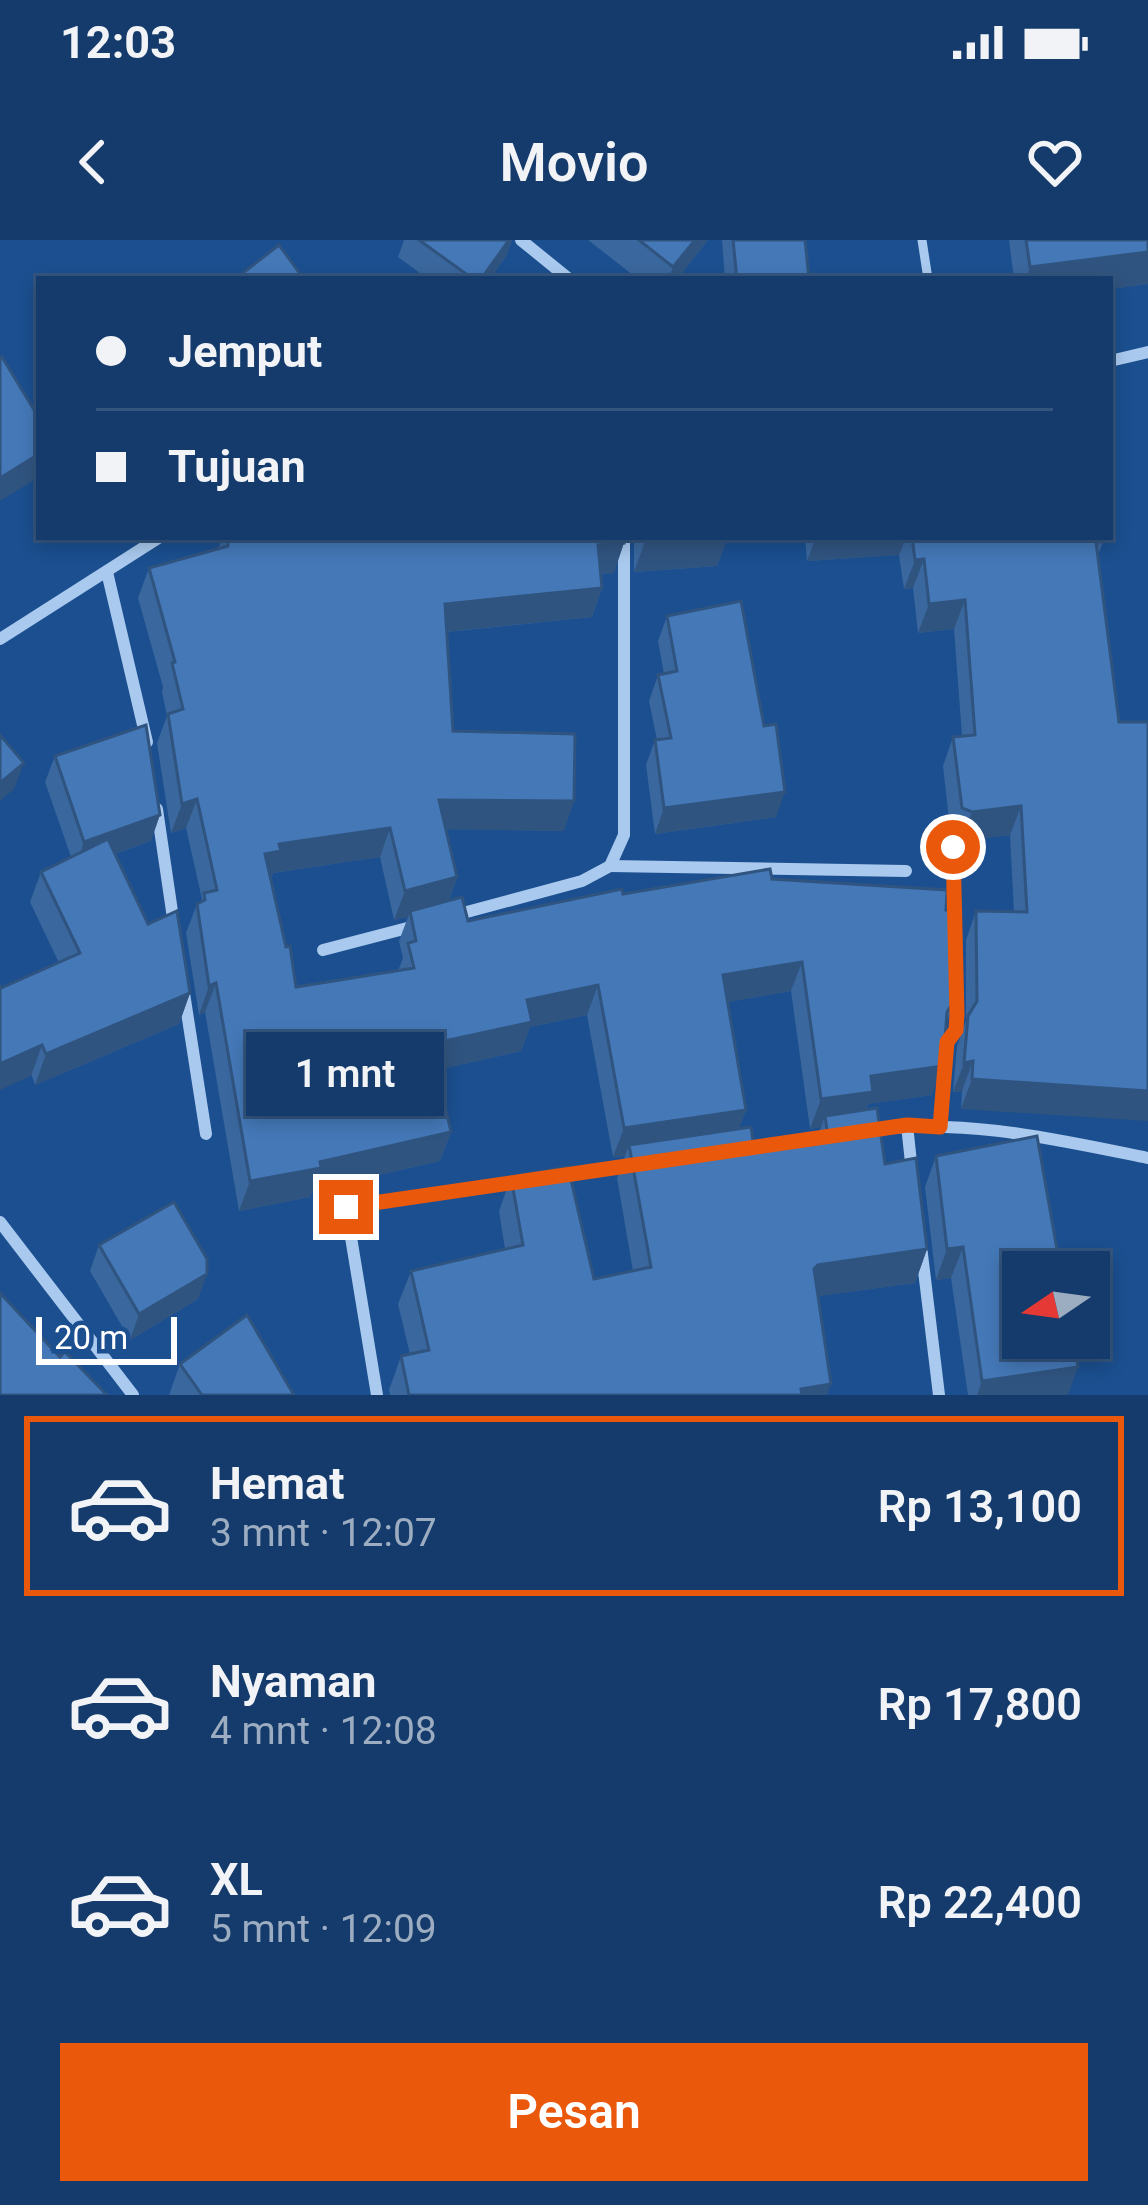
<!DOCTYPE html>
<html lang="id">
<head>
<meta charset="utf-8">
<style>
  body { margin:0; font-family:Roboto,sans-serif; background:#214673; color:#f1f3f6; height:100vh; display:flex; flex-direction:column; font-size:45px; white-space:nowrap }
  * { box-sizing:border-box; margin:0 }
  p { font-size:39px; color:#9dadc1 }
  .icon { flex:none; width:66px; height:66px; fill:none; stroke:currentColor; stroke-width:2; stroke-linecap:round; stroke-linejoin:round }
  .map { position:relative; height:1155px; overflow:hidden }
  .side { display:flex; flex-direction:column; background:#143b6b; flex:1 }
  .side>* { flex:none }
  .guide { position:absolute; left:36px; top:36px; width:1077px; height:264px; border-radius:0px; box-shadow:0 6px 18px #0003,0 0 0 3px #33557e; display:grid; align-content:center; height:264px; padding:0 60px; background:#143b6b }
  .needle { width:78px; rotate:257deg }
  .controls { position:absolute; left:1002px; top:1011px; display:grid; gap:24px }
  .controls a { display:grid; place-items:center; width:108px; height:108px; border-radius:0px; background:#143b6b; box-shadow:0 6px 18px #0003,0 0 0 3px #33557e; font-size:60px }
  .scale { position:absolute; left:36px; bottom:30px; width:141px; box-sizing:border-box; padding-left:12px; border:6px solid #fff; border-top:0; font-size:33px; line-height:42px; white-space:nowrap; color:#fff; -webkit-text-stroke:9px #1b4f8f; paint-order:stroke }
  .end { position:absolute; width:54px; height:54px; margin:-27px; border:15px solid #ea580c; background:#fff; box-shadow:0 0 0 6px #fff }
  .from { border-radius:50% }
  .bubble { position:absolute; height:84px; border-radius:0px; background:#143b6b; box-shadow:0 6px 18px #0003,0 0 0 3px #33557e; font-size:39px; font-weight:600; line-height:84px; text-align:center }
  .guide b { display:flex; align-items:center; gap:42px; height:114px; font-size:45px }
  .guide b+b { border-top:3px solid #33557e }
  .guide i { width:30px; height:30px; background:#f1f3f6 }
  ul { padding:21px 0 0; list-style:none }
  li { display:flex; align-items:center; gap:36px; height:180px; margin:0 24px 18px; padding:0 36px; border:6px solid transparent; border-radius:0px }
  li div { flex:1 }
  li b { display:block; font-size:45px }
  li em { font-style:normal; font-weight:600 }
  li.on { border-color:#ea580c }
  li>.icon { width:108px; height:108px; stroke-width:1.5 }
  .action { display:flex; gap:24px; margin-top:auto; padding:24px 60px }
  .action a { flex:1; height:138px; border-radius:0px; background:#ea580c; color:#fff; font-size:48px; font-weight:600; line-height:138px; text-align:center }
  .status { display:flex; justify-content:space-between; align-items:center; height:84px; padding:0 60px; background:#143b6b; direction:ltr }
  .status svg { height:33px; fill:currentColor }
  header { display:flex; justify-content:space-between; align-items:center; height:156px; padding:0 60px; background:#143b6b; font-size:54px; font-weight:600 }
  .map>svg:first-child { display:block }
</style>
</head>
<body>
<div class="status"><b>12:03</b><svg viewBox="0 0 49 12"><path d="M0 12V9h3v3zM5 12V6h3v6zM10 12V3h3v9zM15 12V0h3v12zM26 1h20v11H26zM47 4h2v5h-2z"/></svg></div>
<header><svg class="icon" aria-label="back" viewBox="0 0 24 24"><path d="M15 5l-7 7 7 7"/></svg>Movio<svg class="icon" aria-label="heart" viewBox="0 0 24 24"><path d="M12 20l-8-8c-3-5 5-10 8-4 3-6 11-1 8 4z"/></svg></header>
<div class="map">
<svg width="1148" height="1155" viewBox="0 0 1148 1155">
  <rect width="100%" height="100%" fill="#1b4f8f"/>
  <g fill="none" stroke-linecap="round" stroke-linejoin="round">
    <path stroke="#a9c9ee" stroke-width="9" d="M922 0 928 39"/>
    <g stroke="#a9c9ee" stroke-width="12">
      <path d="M521 0 569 39"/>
      <path d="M1110 121 1148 112"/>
      <path d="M107 332 147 502"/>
      <path d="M0 399 160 297"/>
      <path d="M157 569 174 685"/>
      <path d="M953 607 955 685"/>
      <path d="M610 626 906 631"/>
      <path d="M452 676 582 641 610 626 624 595V297"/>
      <path d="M323 710 415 686"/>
      <path d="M183 747 206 894"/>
      <path d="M907 885 912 932"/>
      <path d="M940 887 947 802 956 790V742"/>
      <path d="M865 891C961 877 1055 899 1148 918"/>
      <path d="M556 936 637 924"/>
      <path d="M0 982 133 1155"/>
      <path d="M921 1006 939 1155"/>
      <path d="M377 1155 346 967 524 941"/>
    </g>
  </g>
  <g fill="#3a679d" fill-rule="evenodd">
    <path d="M404 0H512L506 16 490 39H428L398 17Z"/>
    <path d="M588 0H708L677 39H638Z"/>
    <path d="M722 0H805L809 39H725Z"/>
    <path d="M1009 0H1148V44L1110 49V39H1014Z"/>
    <path d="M223 297H624L614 333 601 334 602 348 592 377 447 392 453 491 564 591 446 589 457 637 449 661 468 681 623 654 772 639 946 670 956 757 946 785 932 855 868 864 866 870 885 924 927 1009 915 1043 818 1056 827 1155H390L389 1150 401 1116 410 1114 398 1064 411 1031 505 1009 499 971 511 937 594 1039 633 1031 617 938 625 916 613 917 587 775 530 787 521 811 437 830 451 892 440 921 313 950 310 957 239 971 205 772 199 775 186 693 197 664 201 662 202 659 186 588 171 593 157 503 167 476 162 452 163 447 138 358 149 328 218 309ZM380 617 394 680 408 677 399 701 403 718 398 731 296 747 271 639 273 633ZM791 751 810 889 821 887 817 898 754 907 739 888 746 870 727 762Z"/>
    <path d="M634 297H728L717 326 634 332Z"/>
    <path d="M805 297H1102L1103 302 1098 315 1119 482 961 869 962 851 953 852 957 806 966 781V700L976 671 1014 672 1010 595 961 601 951 597 943 526 953 497 962 496 954 389 918 393 913 348 904 349 899 315 807 321Z"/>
    <path d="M667 376 776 577 655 594 646 525 655 500H657L649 461 658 435 664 434 658 401Z"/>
    <path d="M55 516 151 601 115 614 148 684 190 753 179 784 35 845 1 748 59 723 30 662 41 632 71 617 45 542Z"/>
    <path d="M936 916 1068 1155H968L951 1038 936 1040 925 947Z"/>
    <path d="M99 1005 198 1059 130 1100 90 1031Z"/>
    <path d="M180 1124 294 1155H169Z"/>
  </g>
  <g fill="#305480">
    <path d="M509 0H512L506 16 490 39H481Z"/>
    <path d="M695 0H708L677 39H669L673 27Z"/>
    <path d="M1148 12V44L1110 49V39H1026L1030 27Z"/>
    <path d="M39 214V237L0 261V238Z"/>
    <path d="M728 297 717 326 634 332 645 302Z"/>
    <path d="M816 297H906L899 315 807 321Z"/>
    <path d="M624 303 614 333 587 334 598 305Z"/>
    <path d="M924 319 913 348 904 349 915 320Z"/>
    <path d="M602 348 592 377 434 393 445 364Z"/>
    <path d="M965 360 954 389 918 393 929 364Z"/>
    <path d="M24 523 14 549 0 561V543Z"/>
    <path d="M785 552 776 577 655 594 664 568Z"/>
    <path d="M197 559 186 588 171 593 182 564Z"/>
    <path d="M439 560 574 561 564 591 428 589Z"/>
    <path d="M1021 566 1010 595 961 601 972 572Z"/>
    <path d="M160 575 151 601 75 628 84 602Z"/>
    <path d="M390 588 380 617 273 633 270 640 265 614 279 604Z"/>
    <path d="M457 637 447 666 410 671 408 677 394 680 405 651Z"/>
    <path d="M802 722 791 751 712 765 723 735Z"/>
    <path d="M216 743 205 772 199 775 209 746Z"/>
    <path d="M598 745 587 775 530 787 521 811 420 834 431 804 527 760Z"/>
    <path d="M190 753 179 784 35 845 46 814Z"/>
    <path d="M42 805 31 836 0 850V824Z"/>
    <path d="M973 821 962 851 953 852 964 823Z"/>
    <path d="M943 826 932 855 868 864 862 881 825 876 821 887 810 889 821 859 871 836Z"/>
    <path d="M972 839 1148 851V881L961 869Z"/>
    <path d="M746 870 735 900 629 905 625 916 613 917 624 888Z"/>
    <path d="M451 892 440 921 313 950 310 957 239 971 250 941 320 922Z"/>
    <path d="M963 1007 951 1038 936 1040 947 1009Z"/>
    <path d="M927 1009 915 1043 805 1058 814 1029 818 1025Z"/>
    <path d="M207 1034 198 1059 130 1100 139 1074Z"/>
    <path d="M1078 1127 1068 1155H977L982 1141Z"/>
    <path d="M831 1144 827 1155H798L801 1149Z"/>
  </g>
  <g fill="#4478b7" stroke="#305480" stroke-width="3">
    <path d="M419 0H509L481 39H473Z"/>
    <path d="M639 0H695L673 27Z"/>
    <path d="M733 0H805L809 39H737Z"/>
    <path d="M1026 0H1148V12L1030 27Z"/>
    <path d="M279 5 304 39H235Z"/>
    <path d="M2 117 39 178V214L0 238V118Z"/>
    <path d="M228 297H624V303L598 305 602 348 445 364 453 491 575 494 574 561 439 560 457 637 405 651 390 588 279 604 281 611 265 614 286 707 290 706 296 747 414 728 408 703 416 701 410 671 462 657 468 681 622 649 623 654 770 629 772 639 947 650 946 670H955L957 744 956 757 947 772 943 826 871 836 873 852 821 859 802 722 723 735 746 870 624 888 598 745 527 760 532 782 431 804 451 892 320 922 321 928 250 941 216 743 209 746 197 664 205 660 204 653 217 650 197 559 182 564 168 474 183 469 172 423 175 422 149 328 228 306Z"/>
    <path d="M645 297H728L645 302Z"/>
    <path d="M912 297H1102L1103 302H1096L1119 482H1148V851L972 839 973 821 964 823 968 776 977 761 976 671 1027 672 1021 566 972 572 962 568 953 497 975 495 965 360 929 364 924 319 915 320Z"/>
    <path d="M741 361 764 486 776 484 785 552 664 568 655 500 671 498 658 435 677 431 667 376Z"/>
    <path d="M146 485 160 575 84 602 55 516Z"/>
    <path d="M0 495 24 523 0 543Z"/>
    <path d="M108 599 148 684 177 671 190 753 46 814 42 805 0 824V745L1 748 80 713 41 632Z"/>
    <path d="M877 868 885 924 916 918 927 1009 818 1025 814 1029 831 1144 801 1149 802 1155H409L401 1116 429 1110 411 1031 523 1005 511 937 568 927 594 1039 651 1027 629 905 751 887 754 907 828 897 825 876Z"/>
    <path d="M1037 896 1061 1032H1023V1098H1073L1078 1127 982 1141 963 1007 947 1009 936 916Z"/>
    <path d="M174 962 207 1019V1034L139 1074 99 1005Z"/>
    <path d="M0 1053 60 1117 65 1112 107 1155H0Z"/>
    <path d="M247 1075 294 1155H202L180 1124Z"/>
  </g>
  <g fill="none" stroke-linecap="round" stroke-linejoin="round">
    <path stroke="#ea580c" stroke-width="15" d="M346 967 907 885 940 887 947 802 956 790 957 774 953 607"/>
  </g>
</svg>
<div class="controls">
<a><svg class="needle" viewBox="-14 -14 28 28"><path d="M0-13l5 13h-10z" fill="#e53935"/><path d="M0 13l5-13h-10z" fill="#9dadc1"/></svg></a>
</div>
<div class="scale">20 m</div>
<i class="end from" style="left:953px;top:607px"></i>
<i class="end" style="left:346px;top:967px"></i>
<div class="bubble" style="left:246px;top:792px;width:198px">1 mnt</div>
<div class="guide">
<b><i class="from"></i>Jemput</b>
<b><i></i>Tujuan</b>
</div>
</div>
<section class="side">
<ul>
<li class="on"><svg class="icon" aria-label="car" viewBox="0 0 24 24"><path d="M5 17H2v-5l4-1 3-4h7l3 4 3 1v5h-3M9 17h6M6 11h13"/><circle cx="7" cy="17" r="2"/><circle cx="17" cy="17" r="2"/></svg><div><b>Hemat</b><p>3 mnt · 12:07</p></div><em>Rp 13,100</em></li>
<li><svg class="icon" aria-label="car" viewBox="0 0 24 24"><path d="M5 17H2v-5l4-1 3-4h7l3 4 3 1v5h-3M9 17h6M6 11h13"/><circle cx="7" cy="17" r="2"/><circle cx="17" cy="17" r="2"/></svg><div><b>Nyaman</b><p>4 mnt · 12:08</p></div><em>Rp 17,800</em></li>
<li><svg class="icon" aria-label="car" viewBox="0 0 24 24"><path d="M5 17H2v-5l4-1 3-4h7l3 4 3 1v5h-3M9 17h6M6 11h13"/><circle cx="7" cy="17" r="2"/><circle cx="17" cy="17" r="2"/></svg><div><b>XL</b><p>5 mnt · 12:09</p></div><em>Rp 22,400</em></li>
</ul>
<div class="action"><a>Pesan</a></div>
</section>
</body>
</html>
